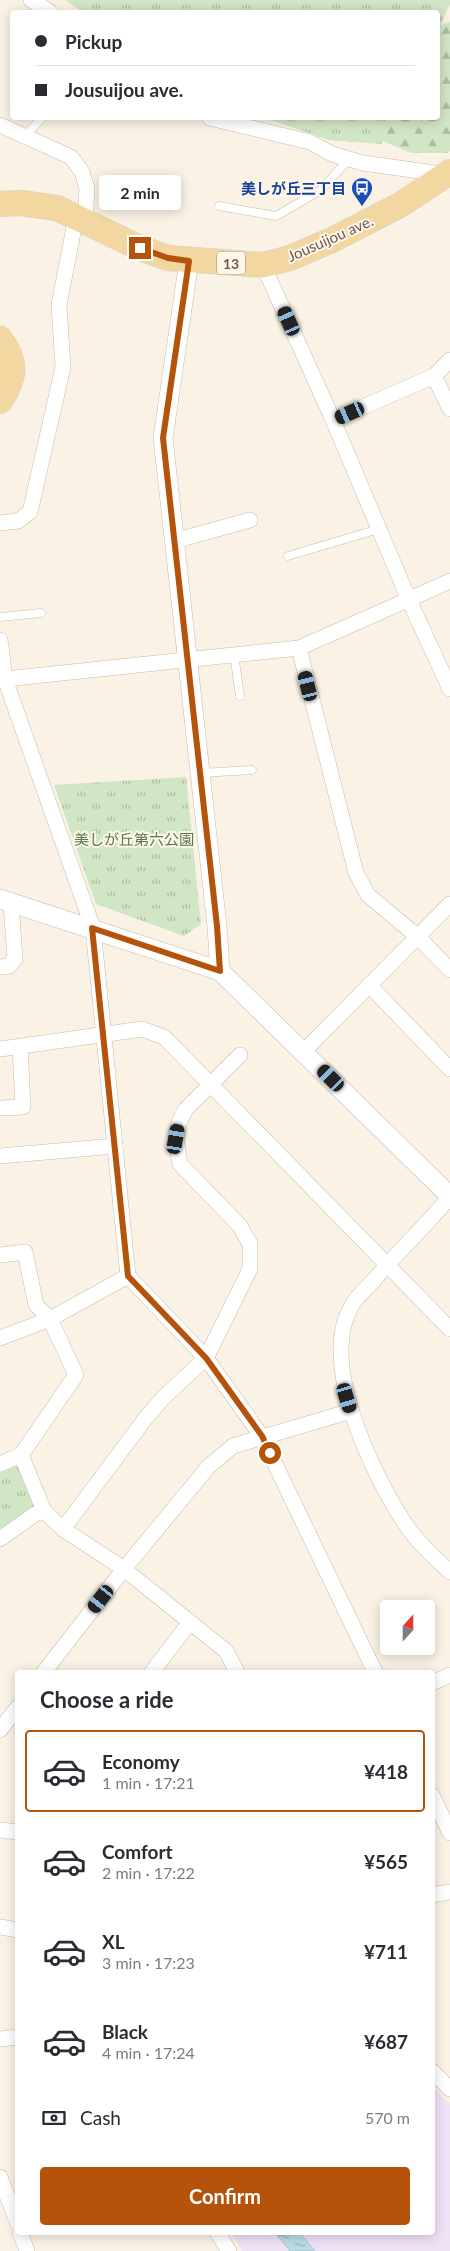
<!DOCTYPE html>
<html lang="en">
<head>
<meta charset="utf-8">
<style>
  body { margin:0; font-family:Lato,"Noto Sans JP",sans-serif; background:#f2f2f3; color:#2b2b33; height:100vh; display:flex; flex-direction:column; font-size:19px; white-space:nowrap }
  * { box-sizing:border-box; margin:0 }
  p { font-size:16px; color:#7c7c81 }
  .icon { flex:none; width:28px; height:28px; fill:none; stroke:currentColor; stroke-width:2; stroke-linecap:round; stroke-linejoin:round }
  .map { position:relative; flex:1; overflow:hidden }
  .panel { position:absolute; left:15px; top:1670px; width:420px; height:565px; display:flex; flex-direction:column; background:#fff; border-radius:5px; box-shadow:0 2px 12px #0003 }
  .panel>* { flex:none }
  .guide { position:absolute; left:10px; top:10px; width:430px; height:110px; border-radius:5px; box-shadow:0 2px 12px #0003; display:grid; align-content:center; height:110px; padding:0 25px; background:#fff }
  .needle { width:32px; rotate:21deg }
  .tools { position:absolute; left:380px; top:1600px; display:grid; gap:10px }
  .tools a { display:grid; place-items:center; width:55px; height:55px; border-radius:5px; background:#fff; box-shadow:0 2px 12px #0003; font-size:25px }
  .end { position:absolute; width:22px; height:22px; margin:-11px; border:6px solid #b45309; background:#fff; box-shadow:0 0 0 2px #fff }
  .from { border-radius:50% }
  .bubble { position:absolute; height:35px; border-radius:5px; background:#fff; box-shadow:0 2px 12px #0003; font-size:16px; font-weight:700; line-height:35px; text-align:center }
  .car { position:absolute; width:15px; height:30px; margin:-15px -8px; border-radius:6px; box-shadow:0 0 4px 1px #0007; background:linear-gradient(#222 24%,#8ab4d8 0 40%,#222 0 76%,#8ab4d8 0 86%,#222 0) }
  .guide b { display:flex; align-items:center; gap:18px; height:48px; font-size:19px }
  .guide b+b { border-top:1px solid #e1e1e2 }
  .guide i { width:12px; height:12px; background:#2b2b33 }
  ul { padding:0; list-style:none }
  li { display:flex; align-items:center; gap:15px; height:82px; margin:0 10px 8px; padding:0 15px; border:2px solid transparent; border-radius:5px }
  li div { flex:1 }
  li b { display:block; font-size:19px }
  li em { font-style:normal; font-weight:700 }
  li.on { border-color:#b45309 }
  li>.icon { width:45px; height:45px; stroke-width:1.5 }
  h2 { padding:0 25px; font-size:22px; line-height:60px }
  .pay { display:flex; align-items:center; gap:12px; height:55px; padding:0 25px; font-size:19px }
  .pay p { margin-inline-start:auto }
  .cta { display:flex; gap:10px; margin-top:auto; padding:10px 25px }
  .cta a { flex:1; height:58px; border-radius:5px; background:#b45309; color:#fff; font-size:20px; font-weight:700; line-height:58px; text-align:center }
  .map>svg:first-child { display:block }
</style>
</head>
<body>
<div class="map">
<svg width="450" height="2251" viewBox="0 0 450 2251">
  <defs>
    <pattern id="forest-firs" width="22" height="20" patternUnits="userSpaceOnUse" patternTransform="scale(1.25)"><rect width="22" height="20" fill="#d1e6c4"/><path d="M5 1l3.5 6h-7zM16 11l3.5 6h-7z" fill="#aebda1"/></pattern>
    <pattern id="park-tufts" width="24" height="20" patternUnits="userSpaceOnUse" patternTransform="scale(1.25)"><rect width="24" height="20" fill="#d1e6c4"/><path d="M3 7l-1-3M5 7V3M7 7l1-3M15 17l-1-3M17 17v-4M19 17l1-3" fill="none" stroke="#aebda1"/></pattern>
    <pattern id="water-ripples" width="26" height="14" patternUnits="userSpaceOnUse" patternTransform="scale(1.25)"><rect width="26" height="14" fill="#badbe2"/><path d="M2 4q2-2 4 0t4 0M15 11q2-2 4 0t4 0" fill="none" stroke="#9cb5b9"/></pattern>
  </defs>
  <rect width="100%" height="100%" fill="#faf2e4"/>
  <path fill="#efe1f6" d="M433 2087 450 2104V2251H242L231 2233 432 2232Z"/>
  <path fill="url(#forest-firs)" d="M450 22V151L447 153H411L357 130 326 133 262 118H438V23L442 25Z"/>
  <g fill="url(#park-tufts)">
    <path d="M65 0H450V4L438 30V12H83Z"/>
    <path d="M265 118H394L381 144 329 140Z"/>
    <path d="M186 777 201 924 184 936 96 904 54 785Z"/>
    <path d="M17 1462 37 1507 0 1532V1470Z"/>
  </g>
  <path fill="url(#water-ripples)" stroke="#a1cad2" d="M275 2233H300L315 2251H290Z"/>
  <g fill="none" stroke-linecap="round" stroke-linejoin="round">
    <g stroke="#cabaab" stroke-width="9">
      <g id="service">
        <path d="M25 136 42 118"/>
        <path d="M219 206 276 216 321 190 349 159"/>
        <path d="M288 556 379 529"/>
        <path d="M0 617 41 613"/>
        <path d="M234 654 240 696"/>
        <path d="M201 773 252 770"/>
      </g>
    </g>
    <g stroke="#cabaab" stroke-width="16">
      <g id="minor">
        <path d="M31 0 50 12"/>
        <path d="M210 118 310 142 332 154 363 163 448 175"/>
        <path d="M0 125 71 157 82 172 87 188 85 222"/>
        <path d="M263 265 333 420 409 600 450 689"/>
        <path d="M434 376 450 409"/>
        <path d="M333 420 434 376 450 360"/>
        <path d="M0 523 18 521 30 512 63 367 59 305 76 217"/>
        <path d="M174 541 250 520"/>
        <path d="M0 640 5 679 93 928 128 1276 206 1358 262 1437 375 1672"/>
        <path d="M299 648 356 873 368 895 418 937 450 970"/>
        <path d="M0 677 5 679 299 648 450 581"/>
        <path d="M0 967 9 966 15 959 11 903"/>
        <path d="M369 985 450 1069"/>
        <path d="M0 1049 142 1029 164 1037 450 1329"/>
        <path d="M304 1051 450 904"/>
        <path d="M0 1108 23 1107 20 1046"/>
        <path d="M0 1156 115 1146"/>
        <path d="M450 1197C425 1226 398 1252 373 1281 366 1289 356 1297 351 1307 319 1363 372 1473 404 1522 416 1541 434 1557 450 1572"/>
        <path d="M0 1255 25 1252 36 1305 50 1319 76 1375 21 1455 0 1464"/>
        <path d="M0 1338 50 1319 128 1276"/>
        <path d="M21 1455 44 1511 63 1529 124 1569 226 1651 237 1672"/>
        <path d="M63 1529 145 1419 164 1397 206 1358 250 1269V1244L240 1226 180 1164 176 1139 179 1123 185 1110 240 1055"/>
        <path d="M0 1539 35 1514 44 1511"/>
        <path d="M44 1672 124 1569 209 1466 233 1446 351 1411"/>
        <path d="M152 1672 190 1622"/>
        <path d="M432 1683 450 1675"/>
        <path d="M0 1730 18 1707"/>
        <path d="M432 1795 450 1833"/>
        <path d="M0 1830 18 1832"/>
        <path d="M432 1895 450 1892"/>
        <path d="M0 1927 18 1930"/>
        <path d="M0 2039 18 2037"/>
        <path d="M432 2071 450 2089"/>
        <path d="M0 2177 18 2224"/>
        <path d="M20 2232 27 2251"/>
        <path d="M217 2232 229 2251"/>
      </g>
    </g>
    <g stroke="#cabaab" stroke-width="20">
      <g id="tertiary">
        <path d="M189 261 163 438 217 926 220 971"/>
        <path d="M0 899 220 971 450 1196"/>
      </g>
    </g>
    <g stroke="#d7d1cd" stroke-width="26">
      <g id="primary">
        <path d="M0 204 21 203 57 208 140 248 168 258 263 265 290 258 332 240 400 205 450 172"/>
        <path d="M0 339C17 361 16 378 0 401"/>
      </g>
    </g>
    <use href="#service" stroke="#fff" stroke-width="8"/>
    <use href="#minor" stroke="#fff" stroke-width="15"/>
    <use href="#tertiary" stroke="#fff" stroke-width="19"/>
    <use href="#primary" stroke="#f3d7a1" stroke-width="25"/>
  </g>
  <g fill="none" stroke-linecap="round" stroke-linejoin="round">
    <path stroke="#b45309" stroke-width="6" d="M140 248 168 258 189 261 163 438 217 926 220 971 92 928 128 1276 206 1358 262 1436 270 1453"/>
  </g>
  <defs>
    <g id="bus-pin" transform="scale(1.125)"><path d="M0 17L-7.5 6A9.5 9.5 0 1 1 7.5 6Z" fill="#1a4fb4" stroke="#fdf6e9"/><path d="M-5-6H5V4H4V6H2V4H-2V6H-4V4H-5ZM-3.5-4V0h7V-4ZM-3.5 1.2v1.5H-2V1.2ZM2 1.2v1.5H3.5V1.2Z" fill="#fff"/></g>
  </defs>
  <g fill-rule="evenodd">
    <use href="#bus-pin" x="362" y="188"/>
  </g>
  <g text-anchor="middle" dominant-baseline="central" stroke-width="4" stroke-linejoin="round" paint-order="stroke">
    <rect fill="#fdf6e9" stroke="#9a897b" stroke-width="1" x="217" y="251.5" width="28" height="23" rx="4"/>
    <g font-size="14" font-weight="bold" fill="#705a4c">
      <text x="231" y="263">13</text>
    </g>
    <g font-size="15" font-weight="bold" fill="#164399" stroke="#fdf6e9" text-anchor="end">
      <text x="346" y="188">美しが丘三丁目</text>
    </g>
    <g font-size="15" fill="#705a4c" stroke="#fdf6e9">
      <text transform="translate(330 238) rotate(-24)">Jousuijou ave.</text>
    </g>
    <g font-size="15" fill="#557a48" stroke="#fdf6e9">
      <text x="134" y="839">美しが丘第六公園</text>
    </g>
  </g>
</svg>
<div class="tools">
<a><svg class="needle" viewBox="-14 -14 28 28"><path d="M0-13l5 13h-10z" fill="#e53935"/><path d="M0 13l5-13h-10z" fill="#7c7c81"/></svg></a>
</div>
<i class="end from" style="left:270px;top:1453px"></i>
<i class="end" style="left:140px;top:248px"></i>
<div class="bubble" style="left:99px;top:175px;width:82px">2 min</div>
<i class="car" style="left:289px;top:321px;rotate:336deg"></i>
<i class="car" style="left:350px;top:413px;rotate:246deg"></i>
<i class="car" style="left:308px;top:686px;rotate:346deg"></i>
<i class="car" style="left:331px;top:1078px;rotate:315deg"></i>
<i class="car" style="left:176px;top:1139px;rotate:10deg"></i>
<i class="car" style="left:347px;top:1398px;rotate:163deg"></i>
<i class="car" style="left:101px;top:1599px;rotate:218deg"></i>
<div class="guide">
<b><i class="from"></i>Pickup</b>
<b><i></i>Jousuijou ave.</b>
</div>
<section class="panel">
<h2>Choose a ride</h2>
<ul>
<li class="on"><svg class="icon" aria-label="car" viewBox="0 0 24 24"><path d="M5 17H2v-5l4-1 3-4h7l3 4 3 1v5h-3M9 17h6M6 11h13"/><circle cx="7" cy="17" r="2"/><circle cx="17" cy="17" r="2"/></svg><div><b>Economy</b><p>1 min · 17:21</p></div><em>¥418</em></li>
<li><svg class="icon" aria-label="car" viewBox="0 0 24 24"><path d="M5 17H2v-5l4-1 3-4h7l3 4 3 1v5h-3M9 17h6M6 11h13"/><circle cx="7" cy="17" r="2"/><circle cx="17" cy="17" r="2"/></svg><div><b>Comfort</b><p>2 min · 17:22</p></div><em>¥565</em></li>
<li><svg class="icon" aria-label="car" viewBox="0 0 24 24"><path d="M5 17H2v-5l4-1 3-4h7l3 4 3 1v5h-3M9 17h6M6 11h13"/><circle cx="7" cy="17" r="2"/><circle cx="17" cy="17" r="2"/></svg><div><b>XL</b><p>3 min · 17:23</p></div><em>¥711</em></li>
<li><svg class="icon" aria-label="car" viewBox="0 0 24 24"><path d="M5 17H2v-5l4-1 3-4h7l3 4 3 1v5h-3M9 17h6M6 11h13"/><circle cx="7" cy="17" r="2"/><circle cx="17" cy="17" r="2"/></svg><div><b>Black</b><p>4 min · 17:24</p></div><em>¥687</em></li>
</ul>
<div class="pay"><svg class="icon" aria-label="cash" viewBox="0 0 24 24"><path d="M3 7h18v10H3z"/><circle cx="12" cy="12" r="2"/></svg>Cash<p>570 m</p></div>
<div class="cta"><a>Confirm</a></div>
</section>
</div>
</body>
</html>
